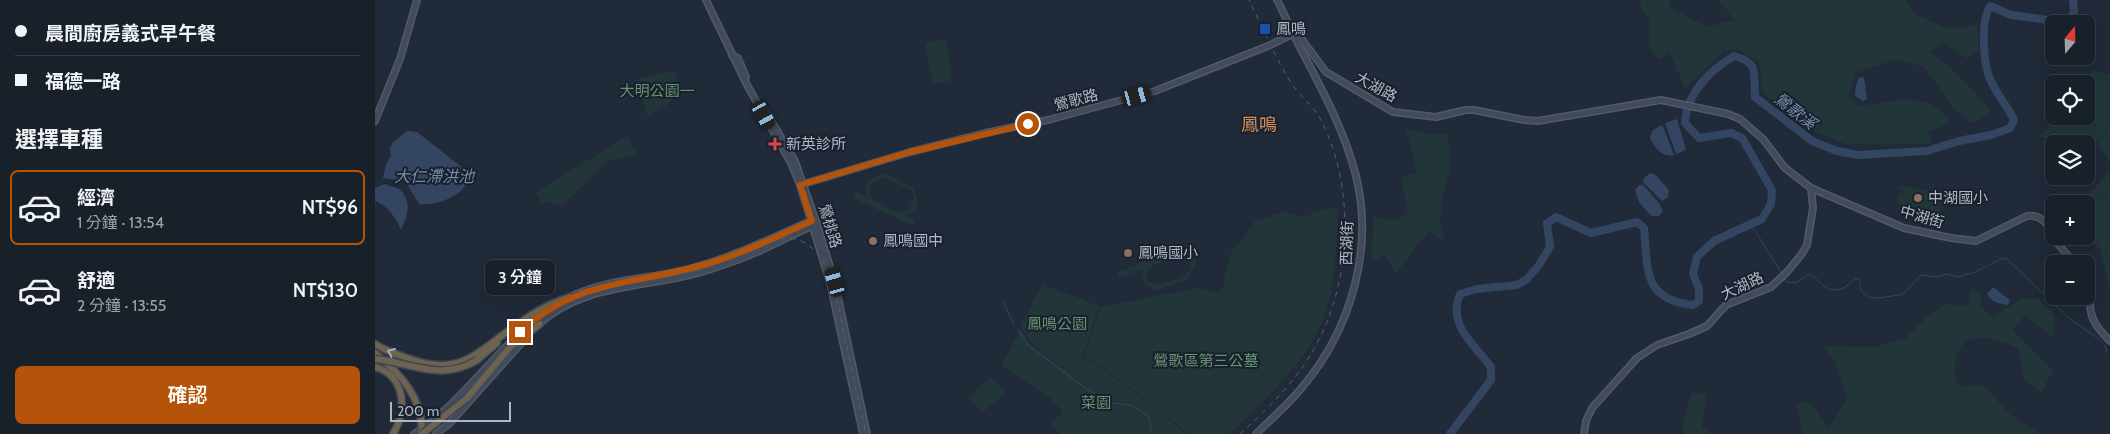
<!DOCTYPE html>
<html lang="zh-TW">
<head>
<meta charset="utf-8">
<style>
  body { margin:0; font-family:Cabin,"Noto Sans TC",sans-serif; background:#252d36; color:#f1f3f6; height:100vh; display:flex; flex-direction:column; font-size:19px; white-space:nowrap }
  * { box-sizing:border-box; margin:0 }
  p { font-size:16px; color:#9fa3a8 }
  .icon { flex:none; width:28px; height:28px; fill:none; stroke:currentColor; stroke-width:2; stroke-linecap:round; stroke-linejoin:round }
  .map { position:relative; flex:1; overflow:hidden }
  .side { display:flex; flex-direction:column; background:#18202a; width:375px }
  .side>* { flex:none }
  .banner { display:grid; align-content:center; height:110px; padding:0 15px; background:#18202a }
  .needle { width:32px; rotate:19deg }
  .controls { position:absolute; left:1670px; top:15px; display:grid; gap:10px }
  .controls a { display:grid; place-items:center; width:50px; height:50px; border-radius:8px; background:#18202a; box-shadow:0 5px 20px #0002,0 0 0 1px #363e47; font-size:25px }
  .scale { position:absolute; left:15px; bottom:12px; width:121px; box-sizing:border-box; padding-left:5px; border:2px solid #aeb7c5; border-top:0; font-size:14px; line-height:18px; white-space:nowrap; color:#aeb7c5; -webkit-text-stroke:4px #19212d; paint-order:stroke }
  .end { position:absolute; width:22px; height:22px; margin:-11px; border:6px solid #b45309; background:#fff; box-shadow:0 0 0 2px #fff }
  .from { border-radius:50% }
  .bubble { position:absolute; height:35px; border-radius:8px; background:#18202a; box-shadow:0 5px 20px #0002,0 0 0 1px #363e47; font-size:16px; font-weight:600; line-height:35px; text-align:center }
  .car { position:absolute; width:15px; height:30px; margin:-15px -8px; border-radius:6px; box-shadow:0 0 4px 1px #0007; background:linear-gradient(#222 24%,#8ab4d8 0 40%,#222 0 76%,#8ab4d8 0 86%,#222 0) }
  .banner b { display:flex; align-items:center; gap:18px; height:48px; font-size:19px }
  .banner b+b { border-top:1px solid #363e47 }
  .banner i { width:12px; height:12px; background:#f1f3f6 }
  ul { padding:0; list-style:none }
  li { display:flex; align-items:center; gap:15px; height:75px; margin:0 10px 8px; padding:0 5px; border:2px solid transparent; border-radius:8px }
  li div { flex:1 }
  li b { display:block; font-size:19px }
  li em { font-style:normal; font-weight:600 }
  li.on { border-color:#b45309 }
  li>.icon { width:45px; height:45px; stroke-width:1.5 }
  h2 { padding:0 15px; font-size:22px; line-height:60px }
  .cta { display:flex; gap:10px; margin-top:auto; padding:10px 15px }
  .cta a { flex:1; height:58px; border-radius:8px; background:#b45309; color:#fff; font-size:20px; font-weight:600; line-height:58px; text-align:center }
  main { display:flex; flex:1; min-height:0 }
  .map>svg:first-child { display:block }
</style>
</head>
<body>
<main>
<section class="side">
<div class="banner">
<b><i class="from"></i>晨間廚房義式早午餐</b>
<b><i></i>福德一路</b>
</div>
<h2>選擇車種</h2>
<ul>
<li class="on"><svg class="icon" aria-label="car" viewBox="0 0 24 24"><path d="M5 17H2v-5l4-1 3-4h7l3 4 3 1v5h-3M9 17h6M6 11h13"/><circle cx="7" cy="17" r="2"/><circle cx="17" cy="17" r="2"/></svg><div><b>經濟</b><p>1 分鐘 · 13:54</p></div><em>NT$96</em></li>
<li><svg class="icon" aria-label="car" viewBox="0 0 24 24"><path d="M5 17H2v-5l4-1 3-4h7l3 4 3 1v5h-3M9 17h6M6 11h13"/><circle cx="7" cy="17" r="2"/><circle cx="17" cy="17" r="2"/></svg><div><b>舒適</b><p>2 分鐘 · 13:55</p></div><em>NT$130</em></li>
</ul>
<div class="cta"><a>確認</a></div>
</section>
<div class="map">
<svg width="1735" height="434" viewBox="0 0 1735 434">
  <rect width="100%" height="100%" fill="#202a38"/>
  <g fill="#223639" fill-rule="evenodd">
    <path d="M1265 0H1294L1296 8 1332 27 1359 20 1344 0H1530L1540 14 1569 27 1584 29 1602 24 1604 50 1593 59 1569 43 1555 52C1582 71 1596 87 1616 112L1598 124 1580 110 1549 67 1521 59 1480 73 1474 94 1483 106C1513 103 1558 88 1575 123L1554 132 1556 144H1471L1426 126 1388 93 1384 63 1364 50 1349 51 1310 89 1295 52 1284 60 1274 47 1275 19 1266 8Z"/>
    <path d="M571 39 577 80 558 85 550 43Z"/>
    <path d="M300 70C307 97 295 106 272 116L263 81 265 78Z"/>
    <path d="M1716 70 1735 75V161L1719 138 1662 137 1687 116H1711V84Z"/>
    <path d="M1031 129 1055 135 1073 134 1075 170 1067 200 1065 224 1070 242 1054 231 1021 273 1010 254 997 263 998 217 1020 221 1033 214 1026 178 1042 172Z"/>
    <path d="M252 136 264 155 239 159 231 163 188 205 174 202 167 203 161 192Z"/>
    <path d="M1735 172V289L1725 249 1703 236H1711V204H1703Z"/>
    <path d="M505 174 513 175 538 188C545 200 544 210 531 216L540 221 538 226 478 198 481 192 491 197 490 186 499 177ZM511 178 536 190 539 199 534 209 523 213 496 198C493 185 499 180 511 178Z"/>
    <path d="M1526 185 1570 196V199L1564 198 1566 211 1555 217 1527 209 1522 199 1523 195 1528 190 1524 188Z"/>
    <path d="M956 207 962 210C962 243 961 280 951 312 937 357 888 402 855 434H814L769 398 710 355 725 307 824 288 842 293 848 288 850 272 857 250 866 242 880 221 910 212 928 217Z"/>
    <path d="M815 245 817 249 812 252 819 256 821 264 811 281 779 290 767 281 768 269 744 278 742 272ZM805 255 813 258 816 263C815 279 793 281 781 285L773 282 771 273 777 266Z"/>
    <path d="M668 284 724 306 702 374 709 356 769 399 812 434H685L676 423 688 412 674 397 626 365 646 329 656 345 702 377 657 344 645 325Z"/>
    <path d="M1597 289 1607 294 1605 307 1619 316 1646 299 1662 298 1680 315 1678 338 1650 315 1638 330 1678 370 1666 393 1650 380 1643 348C1625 341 1595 327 1583 352 1580 359 1580 371 1580 379L1585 387 1596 385 1610 386 1633 413 1665 434H1428L1421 403 1435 402 1454 429 1472 398 1459 360 1447 346 1500 347 1531 338 1553 316 1572 304 1592 306Z"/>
    <path d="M616 377 631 392 607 413 593 397Z"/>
    <path d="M1317 392 1331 395 1327 427 1336 434H1309L1307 425Z"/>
  </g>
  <g fill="#334560">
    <path d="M1489 77 1492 99 1488 101 1480 96 1481 85 1484 78Z"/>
    <path d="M1302 119 1311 150 1301 154 1290 123Z"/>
    <path d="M1286 125 1288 126 1299 155C1287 158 1280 148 1275 138L1277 131Z"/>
    <path d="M32 131 42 132 88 168C107 190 60 208 44 204L30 181 8 178 11 164 16 156 15 148 18 142Z"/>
    <path d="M1275 173 1281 175 1294 190 1293 197 1287 201 1269 183 1268 179Z"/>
    <path d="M10 184 25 189C37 203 33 215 26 230 21 218 12 205 0 201V188Z"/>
    <path d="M1264 185H1268L1284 203 1288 211 1284 216H1276L1264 202 1260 190Z"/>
    <path d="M1618 287 1635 300 1633 305C1625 304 1616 302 1612 294Z"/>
  </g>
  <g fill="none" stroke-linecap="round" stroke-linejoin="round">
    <g stroke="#334560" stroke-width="1">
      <path d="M1373 224 1380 231 1407 273"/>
      <path d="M1409 277 1412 282 1421 283 1434 274C1442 277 1444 283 1450 287 1460 294 1473 287 1480 279H1483C1486 283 1484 286 1486 290 1494 305 1516 294 1527 295L1546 275 1563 277 1571 274 1583 277 1600 272 1628 258 1632 259 1695 319 1724 339 1730 346 1732 353"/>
      <path d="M628 302 639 324"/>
      <path d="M643 330 653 345 714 391 735 403 756 405 774 417 777 434"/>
    </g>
    <g stroke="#334560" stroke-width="8">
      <path d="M1692 24 1695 22 1699 11 1698 0"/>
      <path d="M1075 434 1116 380V367C1099 344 1072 325 1085 294L1102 289 1142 285 1151 280 1164 265 1175 247 1172 223 1181 217 1216 233 1262 222 1269 228C1273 268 1267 300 1318 305L1324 301V289L1318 274 1322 257 1339 241 1387 219 1396 204 1397 190 1367 138 1356 133 1324 138 1310 123C1311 94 1335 70 1359 56 1386 63 1378 75 1380 97L1437 141 1462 151 1483 155 1552 151 1584 141 1616 135 1635 128 1639 120C1633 107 1623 96 1617 83 1608 67 1605 22 1615 6L1636 15 1673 20 1679 24"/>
    </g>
    <g stroke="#515a66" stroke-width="8">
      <g id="secondary">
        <path d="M331 0 371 83 416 163 425 185 455 283 488 434"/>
        <path d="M918 34 926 38 951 72 1018 112 1061 117 1091 110H1099L1149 120 1163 121 1286 100 1353 114 1365 119 1388 139 1410 168 1436 188 1529 228 1576 238 1601 241 1652 216C1666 214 1673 224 1679 236"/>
        <path d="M357 55 363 58 371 77"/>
        <path d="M390 110 420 161 442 224 460 283 492 434"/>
        <path d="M0 121 25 59 42 0"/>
        <path d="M425 185 535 152 615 132 673 120 780 91 893 46"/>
        <path d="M1679 236 1683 244 1700 264"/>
        <path d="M1711 281C1716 289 1715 294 1715 303 1715 320 1724 330 1735 341"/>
        <path d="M162 326C208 281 277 289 333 270 355 263 377 255 397 245 412 238 427 230 442 224"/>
        <path d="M39 434C98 396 131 329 195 297 231 279 275 279 313 269 357 258 399 237 440 219"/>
        <path d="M61 434 74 424 151 338"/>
        <path d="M881 434C897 418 915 403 929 385 976 328 999 249 981 176 969 128 943 82 920 38 913 25 909 12 902 0"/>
        <path d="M1209 434 1211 421 1217 408 1262 358 1282 345 1314 334 1332 326 1351 305 1396 287 1412 272 1426 255 1432 245 1438 208 1436 188"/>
      </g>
    </g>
    <g stroke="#3e4753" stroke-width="9">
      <g id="highway">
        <path d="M137 330C154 314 173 304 195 297"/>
        <path d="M0 344C11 351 23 355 35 359 85 377 101 353 139 327"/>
        <path d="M0 353C26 374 48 398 47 434"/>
        <path d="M102 360 122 343"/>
        <path d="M0 367C30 375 33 411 18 434"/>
        <path d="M92 398 136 346 165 324"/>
      </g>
    </g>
    <use href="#secondary" stroke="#424b5b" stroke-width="5"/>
    <use href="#highway" stroke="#6e6351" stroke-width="6"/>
    <g stroke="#55606f" stroke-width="1" stroke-dasharray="5 5" stroke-linecap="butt">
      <path d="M203 291 324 268 404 239C418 237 430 240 439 250 462 273 464 313 471 344 478 374 484 404 491 434"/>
      <path d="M865 434C889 412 913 389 931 362 976 294 983 196 947 122 940 107 926 98 917 84 900 58 888 28 874 0"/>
    </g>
    <g stroke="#515a66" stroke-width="8" stroke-linecap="butt">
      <path id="secondary-bridge" d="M893 46 918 34"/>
    </g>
    <g stroke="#3e4753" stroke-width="9" stroke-linecap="butt">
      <g id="highway-bridge">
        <path d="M0 359C38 363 66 382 102 360"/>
        <path d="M47 434 92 398"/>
      </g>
    </g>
    <use href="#secondary-bridge" stroke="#424b5b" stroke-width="5"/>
    <use href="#highway-bridge" stroke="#6e6351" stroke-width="6"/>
  </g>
  <defs><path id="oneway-chevron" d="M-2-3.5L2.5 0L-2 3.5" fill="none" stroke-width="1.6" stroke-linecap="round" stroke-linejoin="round" transform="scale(1.25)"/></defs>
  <use stroke="#a8afb9" href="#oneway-chevron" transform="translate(16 352) rotate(-156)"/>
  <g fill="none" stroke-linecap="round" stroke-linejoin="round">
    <path stroke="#b45309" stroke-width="6" d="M145 332C201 280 255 285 324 266 363 256 400 237 437 221L425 185 535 152 653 124"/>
  </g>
  <rect fill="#1a4fb4" stroke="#19212d" stroke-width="2" x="884" y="23" width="12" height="12" rx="2.5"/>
  <path fill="#e0444e" stroke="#19212d" stroke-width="2" d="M397.5 136.5h5v5h5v5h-5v5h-5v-5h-5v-5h5z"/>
  <g fill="#8d6e63" stroke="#19212d" stroke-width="2">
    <circle cx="1543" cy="198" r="5"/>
    <circle cx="498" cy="241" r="5"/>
    <circle cx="753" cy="253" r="5"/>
  </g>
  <g text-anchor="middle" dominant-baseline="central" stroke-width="4" stroke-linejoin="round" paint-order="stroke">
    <g font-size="15" fill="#aeb7c5" stroke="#19212d" text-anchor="start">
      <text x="901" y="29">鳳鳴</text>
      <text x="411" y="144">新英診所</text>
      <text x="1553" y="198">中湖國小</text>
      <text x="508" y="241">鳳鳴國中</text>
      <text x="763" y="253">鳳鳴國小</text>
    </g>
    <g font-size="15" fill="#aeb7c5" stroke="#19212d">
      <text transform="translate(1001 87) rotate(29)">大湖路</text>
      <text transform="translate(701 100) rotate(-15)">鶯歌路</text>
      <text transform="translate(1547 217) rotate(16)">中湖街</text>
      <text transform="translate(455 226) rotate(73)">鶯桃路</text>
      <text transform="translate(972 243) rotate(-88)">西湖街</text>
      <text transform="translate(1367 286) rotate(-25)">大湖路</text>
    </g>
    <g font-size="15" fill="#659571" stroke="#19212d">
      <text x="282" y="91">大明公園一</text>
      <text x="682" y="324">鳳鳴公園</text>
      <text x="831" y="361">鶯歌區第三公墓</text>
      <text x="721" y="403">菜園</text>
    </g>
    <g font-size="16" font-style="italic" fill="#758eae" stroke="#19212d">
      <text transform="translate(1420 111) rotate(38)">鶯歌溪</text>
      <text x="59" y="176">大仁滯洪池</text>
    </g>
    <g font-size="18" fill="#d48f5a" stroke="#19212d">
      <text x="884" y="125">鳳鳴</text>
    </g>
  </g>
</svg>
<div class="controls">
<a><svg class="needle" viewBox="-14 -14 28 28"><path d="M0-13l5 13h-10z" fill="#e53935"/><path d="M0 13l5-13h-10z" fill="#9fa3a8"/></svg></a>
<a><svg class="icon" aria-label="locate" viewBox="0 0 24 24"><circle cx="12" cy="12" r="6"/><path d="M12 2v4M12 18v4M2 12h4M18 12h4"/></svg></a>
<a><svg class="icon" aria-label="layers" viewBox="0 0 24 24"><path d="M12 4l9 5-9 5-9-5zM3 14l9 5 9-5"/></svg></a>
<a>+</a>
<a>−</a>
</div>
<div class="scale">200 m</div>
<i class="end from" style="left:653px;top:124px"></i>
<i class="end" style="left:145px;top:332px"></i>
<div class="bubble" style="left:110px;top:260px;width:70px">3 分鐘</div>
<i class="car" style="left:762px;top:96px;rotate:75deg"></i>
<i class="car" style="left:389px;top:115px;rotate:151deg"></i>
<i class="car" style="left:460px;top:282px;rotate:344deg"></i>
</div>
</main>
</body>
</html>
